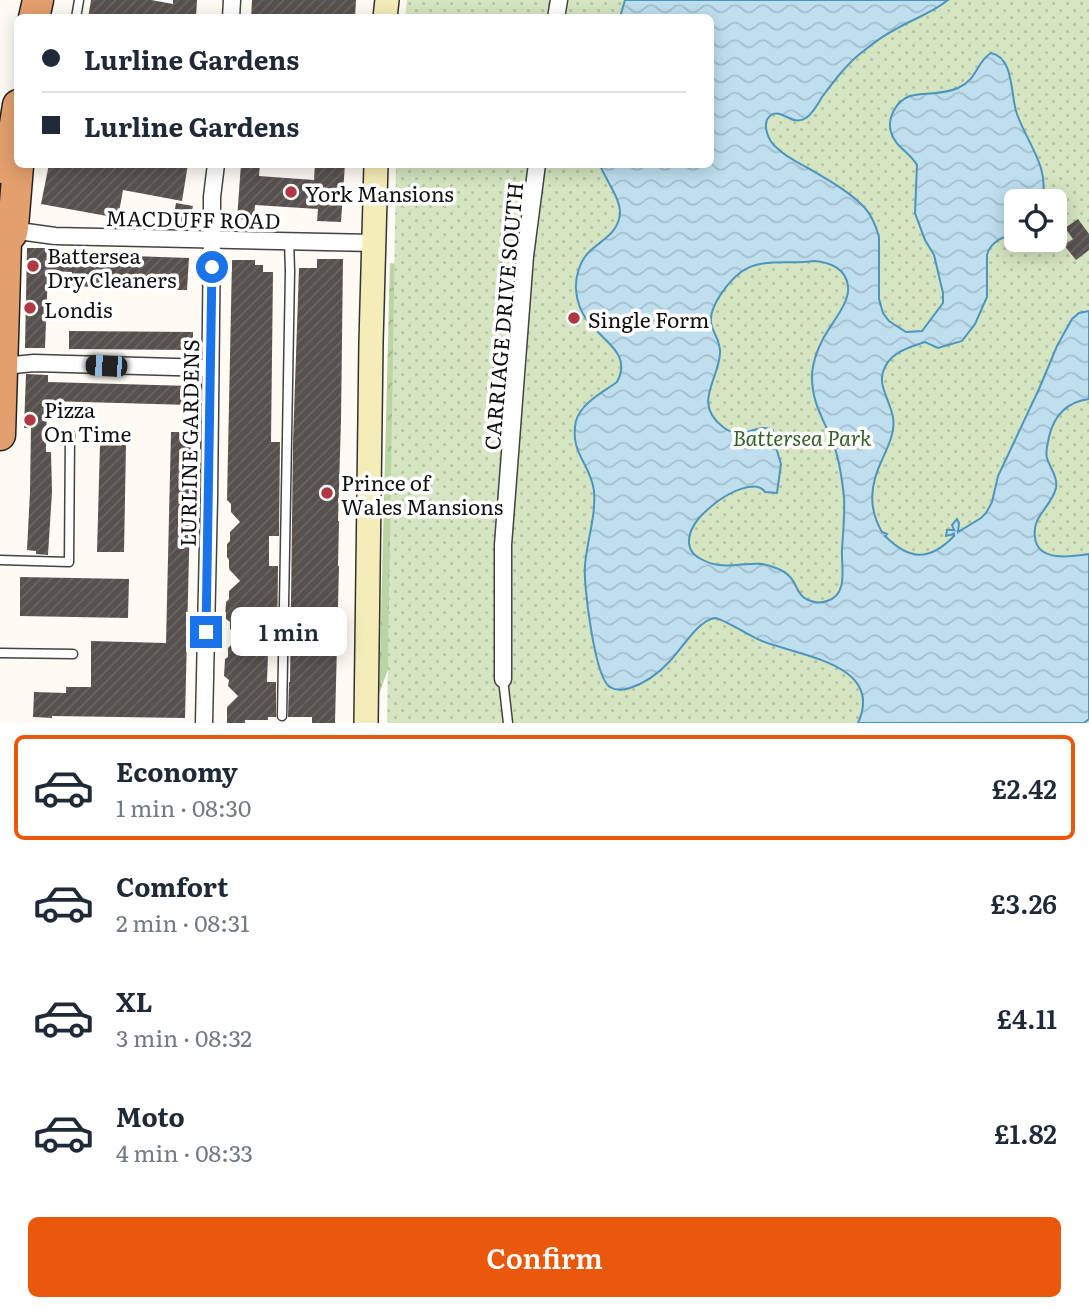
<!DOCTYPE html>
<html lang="en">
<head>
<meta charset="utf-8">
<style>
  body { margin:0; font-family:Literata,serif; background:#f2f2f3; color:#1f2937; height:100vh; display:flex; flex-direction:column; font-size:26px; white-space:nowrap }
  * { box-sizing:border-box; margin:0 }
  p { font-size:23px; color:#747a83 }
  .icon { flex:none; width:38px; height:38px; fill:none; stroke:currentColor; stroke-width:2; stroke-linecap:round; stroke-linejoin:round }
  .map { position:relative; height:723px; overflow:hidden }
  .details { display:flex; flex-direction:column; background:#fff; flex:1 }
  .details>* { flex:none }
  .banner { position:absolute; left:14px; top:14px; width:700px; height:154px; border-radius:10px; box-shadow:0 4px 18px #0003; display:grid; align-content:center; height:154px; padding:0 28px; background:#fff }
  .controls { position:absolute; left:1004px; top:189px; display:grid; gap:14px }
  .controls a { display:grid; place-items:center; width:63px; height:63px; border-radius:10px; background:#fff; box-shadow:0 4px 18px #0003; font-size:35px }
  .end { position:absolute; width:32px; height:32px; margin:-16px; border:9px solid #1a73e8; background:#fff; box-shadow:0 0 0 4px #fff }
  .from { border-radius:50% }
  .bubble { position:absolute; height:49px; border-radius:10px; background:#fff; box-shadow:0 4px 18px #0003; font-size:23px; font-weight:600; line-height:49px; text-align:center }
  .car { position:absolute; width:21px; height:42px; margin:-21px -10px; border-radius:9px; box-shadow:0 0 5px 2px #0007; background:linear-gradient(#222 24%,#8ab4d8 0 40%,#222 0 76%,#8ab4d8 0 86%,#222 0) }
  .banner b { display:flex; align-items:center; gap:24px; height:66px; font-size:26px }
  .banner b+b { border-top:2px solid #e0e1e3 }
  .banner i { width:18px; height:18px; background:#1f2937 }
  ul { padding:12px 0 0; list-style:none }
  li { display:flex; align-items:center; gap:21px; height:105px; margin:0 14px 10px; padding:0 14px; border:4px solid transparent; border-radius:10px }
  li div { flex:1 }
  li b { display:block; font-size:26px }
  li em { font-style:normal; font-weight:600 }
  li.selected { border-color:#ea580c }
  li>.icon { width:63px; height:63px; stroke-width:1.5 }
  .primary-button { display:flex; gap:14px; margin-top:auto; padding:14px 28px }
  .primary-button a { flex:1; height:80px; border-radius:10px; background:#ea580c; color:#fff; font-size:28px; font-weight:600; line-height:80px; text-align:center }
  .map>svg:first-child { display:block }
</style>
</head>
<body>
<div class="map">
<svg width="1089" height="723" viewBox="0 0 1089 723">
  <defs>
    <pattern id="forest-crowns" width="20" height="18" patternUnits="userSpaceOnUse" patternTransform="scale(1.75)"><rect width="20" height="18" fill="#bad4a2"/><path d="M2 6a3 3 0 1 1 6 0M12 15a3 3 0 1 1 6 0" fill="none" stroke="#9fb58a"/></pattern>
    <pattern id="park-dots" width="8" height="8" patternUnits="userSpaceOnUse" patternTransform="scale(1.75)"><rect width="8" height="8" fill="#d5e5c1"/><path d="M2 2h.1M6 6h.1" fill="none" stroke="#b6c3a5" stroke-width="1.8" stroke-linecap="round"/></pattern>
    <pattern id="water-waves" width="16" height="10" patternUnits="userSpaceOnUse" patternTransform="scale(1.75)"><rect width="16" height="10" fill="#bfdfef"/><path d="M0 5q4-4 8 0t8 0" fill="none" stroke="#a3becc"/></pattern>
    <pattern id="building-hatch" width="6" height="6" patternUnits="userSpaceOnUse" patternTransform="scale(1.75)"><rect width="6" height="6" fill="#57514e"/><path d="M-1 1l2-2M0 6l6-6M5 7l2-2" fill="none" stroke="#6a6563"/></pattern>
  </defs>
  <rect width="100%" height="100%" fill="#fefbf4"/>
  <path fill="url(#forest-crowns)" d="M390 263 419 266 399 639 379 694Z"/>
  <path fill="url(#park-dots)" fill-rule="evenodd" d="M407 0H1089V723H387L396 165 710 164V18L405 17ZM1017 201H1055V240H1017Z"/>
  <path fill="url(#water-waves)" stroke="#4e95bd" stroke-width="2" fill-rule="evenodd" d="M625 0H948C932 13 913 19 896 29 884 35 872 44 861 53 846 65 834 81 822 97 818 104 813 113 806 118 792 127 782 108 771 115 760 123 769 142 777 148 786 157 797 162 808 168 827 179 850 192 865 208 872 216 876 226 879 237V299L883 313 889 321 906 332 922 331 943 303V293L934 255 925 240 915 213 917 165C910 152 895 147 891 132 887 118 896 101 910 96 926 92 943 95 958 88 978 79 976 62 991 53 1015 58 1010 96 1017 114 1028 145 1050 167 1042 201H1017V231C1005 237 990 241 987 255V297L975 324 962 341 938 348 925 342C908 348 889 352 883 372 877 389 897 409 893 429 892 440 886 450 882 460 870 485 868 508 882 532L887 534 885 536C910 561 930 561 954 536V534L946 536 947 530H954L952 525 957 519 959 523 958 532 981 518 986 513 992 502 998 476 1039 389 1057 346 1072 319 1079 313 1089 311V399C1067 402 1054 415 1049 437 1048 444 1045 450 1047 458 1050 468 1058 477 1056 488 1053 501 1042 510 1037 521 1035 526 1034 531 1035 537 1037 562 1071 557 1089 554V719L1084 723H858C885 664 799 656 762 641 751 637 722 618 715 618 698 620 681 650 670 661 659 673 645 683 630 688 624 690 616 691 610 687 595 679 583 584 585 565 587 540 596 517 594 491 591 464 569 453 576 421 581 403 603 392 617 382 633 353 601 340 587 320 580 311 577 301 576 290 575 277 580 260 590 251 602 240 618 233 620 214 621 199 605 179 600 165L710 164V18L620 17ZM814 261C830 262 847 269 848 287 850 303 830 325 823 339 817 350 813 362 812 374 811 400 822 417 832 440 839 457 842 478 844 497 845 515 843 532 842 550 841 567 849 594 827 601 820 604 812 602 806 599 797 594 797 585 791 578 787 573 780 569 773 567 751 557 727 574 701 559 694 555 690 552 689 543 688 525 705 511 718 501 728 494 756 478 765 492L777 493 781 464 775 444 773 430C754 422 744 443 723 427 692 403 719 380 720 353 721 341 712 332 711 322 709 306 729 281 741 272 761 257 790 265 814 261Z"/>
  <g fill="url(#building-hatch)">
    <path d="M91 0H151L173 4V0H197L196 18H88Z"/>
    <path d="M252 0H356L355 18H305L271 15V18H251Z"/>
    <path d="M49 164H188L182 201 123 190 118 218 41 204Z"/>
    <path d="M241 164H260L259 176 314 180 315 164H345L341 222 317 221 318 209 255 205 254 220 237 219Z"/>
    <path d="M176 203 193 206 189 223 173 220Z"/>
    <path d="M1078 219 1089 234V250L1076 260 1064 245 1073 239 1065 228Z"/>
    <path d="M27 248H48V253L189 258 187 290H114L95 289V287L72 286V272L48 271 45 348H25Z"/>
    <path d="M317 259H343L341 420 338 521H339L338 566H339L335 723H312V717H288L289 682H290L293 442 299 268H317Z"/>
    <path d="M232 260H255V265H263V272H273L271 442H280L279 536H269V566H278L277 653H268L267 682H276V717H268V720H245V723H227V707L238 696 228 686 229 680 224 676 225 659 228 657V648L238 638 230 629V622L225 618 226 602 229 599V591L240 581 229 569V560L227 557V544L230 541V532L240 522 231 512V504L227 500Z"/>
    <path d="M69 331 193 332V350L69 349Z"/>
    <path d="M26 374 48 375V382L191 386 190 405 47 401 46 449V452H51L52 492 48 555 36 554V551L27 550 30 492 31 428H24Z"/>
    <path d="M171 432H192L185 718 52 716V718L33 717 34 692 66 693V687H91V641L166 643Z"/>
    <path d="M100 444H126L124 552H97Z"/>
    <path d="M20 577 129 579 128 618 20 616Z"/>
  </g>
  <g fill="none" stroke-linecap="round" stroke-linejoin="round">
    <g stroke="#434343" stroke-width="11">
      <g id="lane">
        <path d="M76 18 79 0"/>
        <path d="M0 560 69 562 70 434"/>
        <path d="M0 653 73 654"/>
        <path d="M503 679 508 723"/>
        <path d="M282 716 290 271 289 240"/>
      </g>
    </g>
    <g stroke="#434343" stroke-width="19">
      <g id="street">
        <path d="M231 18 232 0"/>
        <path d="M556 18 559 0"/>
        <path d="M13 227 26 232 55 236 373 243"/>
        <path d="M3 366 34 363 210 368"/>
        <path d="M503 679V545L525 256 537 164"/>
        <path d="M204 723 209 498 212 232V197L216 164"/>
      </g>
    </g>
    <g stroke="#323232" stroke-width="26">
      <g id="secondary">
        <path d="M385 18 387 0"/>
        <path d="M366 723 371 342 376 164"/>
      </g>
    </g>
    <g stroke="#212121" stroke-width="33">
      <g id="highway">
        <path d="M34 18 38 0"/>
        <path d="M0 168 1 163 10 156 18 105"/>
        <path d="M0 435 6 241 12 233 13 227 18 166 10 156"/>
      </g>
    </g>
    <use href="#lane" stroke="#fff" stroke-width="8"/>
    <use href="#street" stroke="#fff" stroke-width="16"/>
    <use href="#secondary" stroke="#f5edb7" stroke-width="23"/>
    <use href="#highway" stroke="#e39f6d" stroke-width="30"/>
  </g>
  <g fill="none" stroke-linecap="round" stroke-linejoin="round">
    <path stroke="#1a73e8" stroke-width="9" d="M206 632 212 267"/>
  </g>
  <g fill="#b03841" stroke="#fff" stroke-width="2.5">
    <circle cx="291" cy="192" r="7"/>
    <circle cx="33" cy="266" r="7"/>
    <circle cx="30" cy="308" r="7"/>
    <circle cx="574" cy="318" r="7"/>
    <circle cx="30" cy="420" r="7"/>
    <circle cx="327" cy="493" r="7"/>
  </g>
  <g text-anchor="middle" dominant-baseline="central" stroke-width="7" stroke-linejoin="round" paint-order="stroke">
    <g font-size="21" fill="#101010" stroke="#fff" text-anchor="start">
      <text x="305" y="192">York Mansions</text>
      <text x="47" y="254">Battersea<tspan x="47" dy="24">Dry Cleaners</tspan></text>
      <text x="44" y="308">Londis</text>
      <text x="588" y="318">Single Form</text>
      <text x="44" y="408">Pizza<tspan x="44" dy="24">On Time</tspan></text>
      <text x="341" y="481">Prince of<tspan x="341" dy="24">Wales Mansions</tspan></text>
    </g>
    <g font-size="21" fill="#101010" stroke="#fff">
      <text transform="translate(193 218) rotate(1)">MACDUFF ROAD</text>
      <text transform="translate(502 316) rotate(-85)">CARRIAGE DRIVE SOUTH</text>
      <text transform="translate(188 443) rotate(-89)">LURLINE GARDENS</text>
    </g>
    <g font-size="21" font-style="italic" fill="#356127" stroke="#fff">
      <text x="802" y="436">Battersea Park</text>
    </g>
  </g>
</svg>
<div class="controls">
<a><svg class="icon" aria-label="locate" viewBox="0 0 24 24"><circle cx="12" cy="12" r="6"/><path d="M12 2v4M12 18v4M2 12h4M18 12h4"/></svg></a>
</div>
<i class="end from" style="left:212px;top:267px"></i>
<i class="end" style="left:206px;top:632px"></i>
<div class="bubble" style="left:231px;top:607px;width:116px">1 min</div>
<i class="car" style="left:106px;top:366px;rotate:273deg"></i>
<div class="banner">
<b><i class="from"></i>Lurline Gardens</b>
<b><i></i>Lurline Gardens</b>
</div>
</div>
<section class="details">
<ul>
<li class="selected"><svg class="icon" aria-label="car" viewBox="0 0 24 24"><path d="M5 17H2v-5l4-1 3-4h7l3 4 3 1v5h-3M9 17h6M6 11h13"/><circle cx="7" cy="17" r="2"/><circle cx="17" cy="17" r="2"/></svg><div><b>Economy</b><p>1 min · 08:30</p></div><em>£2.42</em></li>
<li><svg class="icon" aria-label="car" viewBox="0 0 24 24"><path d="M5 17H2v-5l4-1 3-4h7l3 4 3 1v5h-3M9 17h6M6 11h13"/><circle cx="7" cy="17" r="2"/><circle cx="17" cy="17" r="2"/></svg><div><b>Comfort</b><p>2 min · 08:31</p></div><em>£3.26</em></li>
<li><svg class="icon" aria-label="car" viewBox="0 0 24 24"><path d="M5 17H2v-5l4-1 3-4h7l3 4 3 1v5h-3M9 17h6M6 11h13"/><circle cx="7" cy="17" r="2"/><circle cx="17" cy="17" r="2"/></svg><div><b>XL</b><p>3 min · 08:32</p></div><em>£4.11</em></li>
<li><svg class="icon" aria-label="car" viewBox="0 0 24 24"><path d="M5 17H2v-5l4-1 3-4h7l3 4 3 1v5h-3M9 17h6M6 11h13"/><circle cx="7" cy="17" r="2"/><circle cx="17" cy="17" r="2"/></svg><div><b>Moto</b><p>4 min · 08:33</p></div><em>£1.82</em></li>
</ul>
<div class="primary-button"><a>Confirm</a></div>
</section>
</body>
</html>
